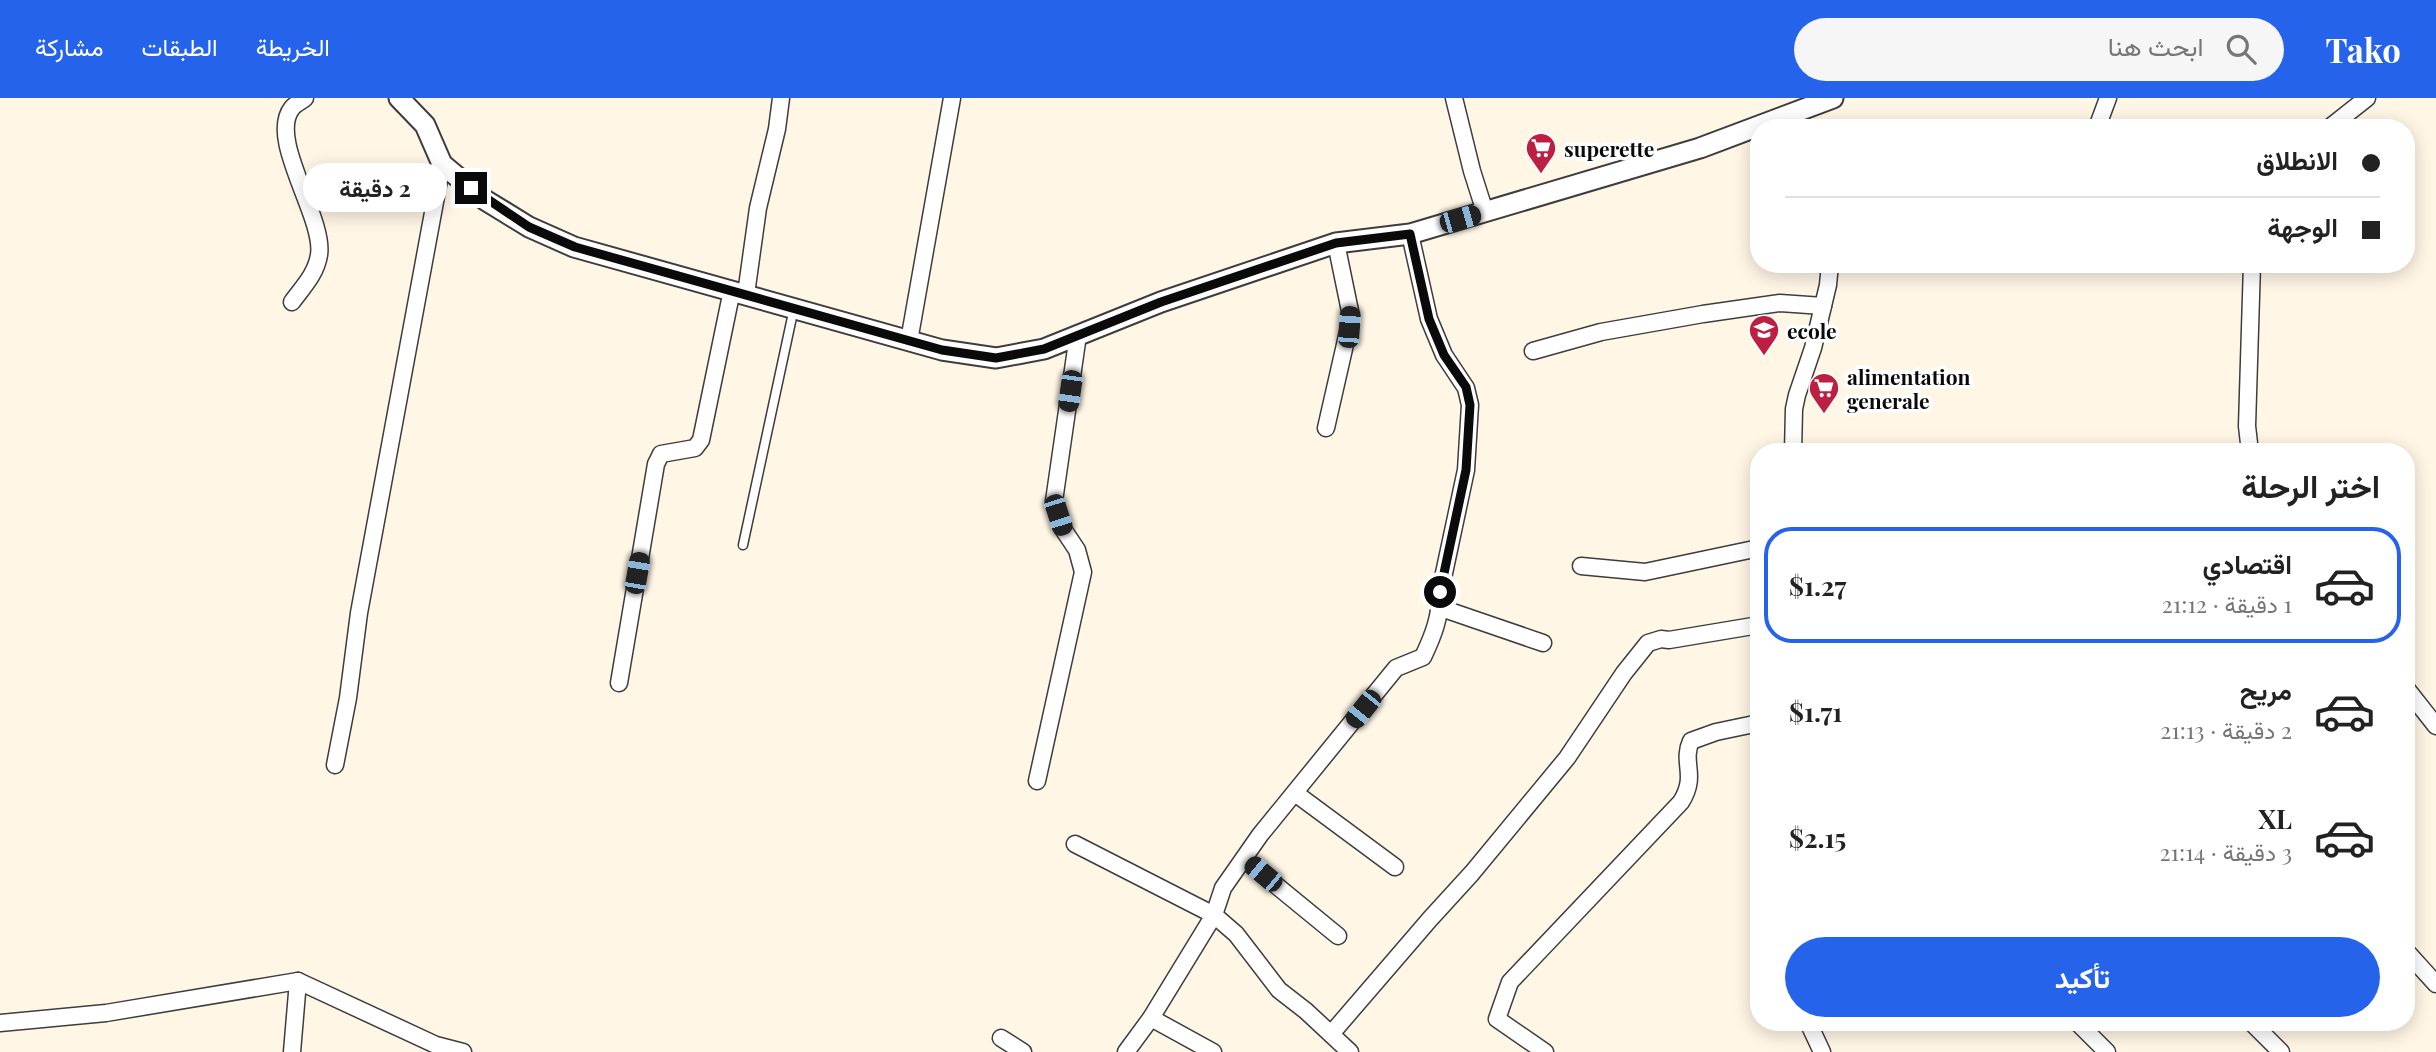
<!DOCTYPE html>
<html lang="ar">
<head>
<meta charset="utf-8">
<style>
  body { margin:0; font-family:"Playfair Display",Vazirmatn,serif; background:#f6f6f6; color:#222; direction:rtl; height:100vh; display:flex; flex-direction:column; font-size:26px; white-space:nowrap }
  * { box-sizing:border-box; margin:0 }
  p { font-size:23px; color:#767676 }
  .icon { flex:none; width:38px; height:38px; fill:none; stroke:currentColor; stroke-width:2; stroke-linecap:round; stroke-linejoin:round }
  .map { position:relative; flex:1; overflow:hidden; direction:ltr }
  .drawer { position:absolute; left:1750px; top:345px; width:665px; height:588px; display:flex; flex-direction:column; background:#fff; border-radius:28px; box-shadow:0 4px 18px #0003; direction:rtl }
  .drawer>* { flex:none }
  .hud { position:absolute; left:1750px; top:21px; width:665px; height:154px; border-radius:28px; box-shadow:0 4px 18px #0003; direction:rtl; display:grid; align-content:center; height:154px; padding:0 35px; background:#fff }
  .end { position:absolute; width:32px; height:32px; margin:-16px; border:9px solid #0a0a0a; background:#fff; box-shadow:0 0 0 4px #fff }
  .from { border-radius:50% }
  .bubble { position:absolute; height:49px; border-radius:24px; background:#fff; box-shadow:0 4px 18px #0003; font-size:23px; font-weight:700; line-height:49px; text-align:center; direction:rtl }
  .car { position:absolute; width:21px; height:42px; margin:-21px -10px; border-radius:9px; box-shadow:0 0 5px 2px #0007; background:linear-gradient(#222 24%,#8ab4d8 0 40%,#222 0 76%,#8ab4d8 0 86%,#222 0) }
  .hud b { display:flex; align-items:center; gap:24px; height:66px; font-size:26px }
  .hud b+b { border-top:2px solid #e0e0e0 }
  .hud i { width:18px; height:18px; background:#222 }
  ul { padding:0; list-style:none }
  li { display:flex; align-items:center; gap:21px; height:116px; margin:0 14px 10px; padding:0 21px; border:4px solid transparent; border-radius:28px }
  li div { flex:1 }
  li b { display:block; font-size:26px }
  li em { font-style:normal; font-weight:700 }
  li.current { border-color:#2563eb }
  li>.icon { width:63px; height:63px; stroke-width:1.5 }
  h2 { padding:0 35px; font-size:32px; line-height:84px }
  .primary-button { display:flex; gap:14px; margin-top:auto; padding:14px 35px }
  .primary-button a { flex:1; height:80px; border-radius:42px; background:#2563eb; color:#fff; font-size:28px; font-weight:700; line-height:80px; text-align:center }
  header { display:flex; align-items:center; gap:42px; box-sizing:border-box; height:98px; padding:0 35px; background:#2563eb; color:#fff }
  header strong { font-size:33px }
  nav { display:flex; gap:38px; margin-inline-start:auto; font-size:24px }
  .search { width:490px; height:63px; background:#f6f6f6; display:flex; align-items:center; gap:18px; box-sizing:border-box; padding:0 24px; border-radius:38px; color:#767676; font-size:26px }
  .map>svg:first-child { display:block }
</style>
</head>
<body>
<header>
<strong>Tako</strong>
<div class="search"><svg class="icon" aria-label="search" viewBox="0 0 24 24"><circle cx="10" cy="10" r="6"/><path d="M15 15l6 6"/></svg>ابحث هنا</div>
<nav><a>الخريطة</a><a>الطبقات</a><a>مشاركة</a></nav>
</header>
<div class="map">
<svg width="2436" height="954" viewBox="0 0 2436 954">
  <rect width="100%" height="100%" fill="#fff6e6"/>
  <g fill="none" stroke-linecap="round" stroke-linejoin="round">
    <g stroke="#3d3d3d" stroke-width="11">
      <path id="service" d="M743 447 794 210"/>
    </g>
    <g stroke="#3d3d3d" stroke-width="19">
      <g id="minor">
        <path d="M1454 0 1472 73 1485 114"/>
        <path d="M2098 27 2108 0"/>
        <path d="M2329 30 2367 0"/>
        <path d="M746 196 758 110 777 31 781 0"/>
        <path d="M292 204C303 189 316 176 319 157 325 120 267 41 292 10 295 6 302 3 305 0"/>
        <path d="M909 243 952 0"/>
        <path d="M1533 253 1601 234 1703 216 1780 205 1823 208"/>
        <path d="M1326 330 1349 229 1350 213 1336 145"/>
        <path d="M1793 354 1794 311 1797 297 1813 250 1828 187 1830 166"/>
        <path d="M2250 354 2247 328 2252 166"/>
        <path d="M1581 468 1645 474 1759 450"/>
        <path d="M1441 510 1543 545"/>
        <path d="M619 585 656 366 661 356 695 350 701 342 732 192"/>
        <path d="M2406 590 2436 628"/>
        <path d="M335 667 348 600 359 515 442 66"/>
        <path d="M1037 683 1083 474 1077 452 1063 431 1054 403 1078 237"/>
        <path d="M1295 695 1395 769"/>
        <path d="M1075 746 1214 817 1151 920 1126 954"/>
        <path d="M1244 761 1338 838"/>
        <path d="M2406 853 2436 886"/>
        <path d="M1151 920 1213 954"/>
        <path d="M1808 924 1822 954"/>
        <path d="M2077 924 2107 954"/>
        <path d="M2251 924 2281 954"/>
        <path d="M0 925 106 915 298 883 436 947 463 954"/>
        <path d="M1331 936 1430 821 1472 775 1567 660 1624 575 1648 545 1661 541 1669 542 1759 527"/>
        <path d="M1001 940 1023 954"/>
        <path d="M292 954 298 883"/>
        <path d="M1350 954 1306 913 1279 892 1236 836 1214 817 1223 790 1260 737 1396 570 1423 559C1433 538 1441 518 1440 494L1466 372 1470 307 1466 290 1444 257 1429 221 1410 136"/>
        <path d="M1545 954 1497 921 1510 884 1681 704C1698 677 1681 665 1691 643L1716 634 1759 625"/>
      </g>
    </g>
    <g stroke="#3d3d3d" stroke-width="23">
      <path id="tertiary" d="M399 0 425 27 442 66 485 102 529 129 574 149 942 252 996 260 1044 251 1161 204 1336 145 1410 136 1700 50 1833 0"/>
    </g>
    <use href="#service" stroke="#fff" stroke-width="8"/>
    <use href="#minor" stroke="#fff" stroke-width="16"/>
    <use href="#tertiary" stroke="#fff" stroke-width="19"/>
  </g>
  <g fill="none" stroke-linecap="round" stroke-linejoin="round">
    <path stroke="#0a0a0a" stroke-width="9" d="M471 90 529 129 575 149 942 252 996 260 1044 251 1161 204 1336 145 1410 136 1429 221 1444 257 1466 289 1470 307 1466 372 1440 494"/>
  </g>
  <defs>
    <g id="supermarket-pin" transform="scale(1.575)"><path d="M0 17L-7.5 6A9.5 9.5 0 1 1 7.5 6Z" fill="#bc1f42" stroke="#fff"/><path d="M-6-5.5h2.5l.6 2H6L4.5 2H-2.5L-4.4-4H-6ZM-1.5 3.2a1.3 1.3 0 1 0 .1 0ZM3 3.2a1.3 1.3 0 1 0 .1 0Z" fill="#fff"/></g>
    <g id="school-pin" transform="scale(1.575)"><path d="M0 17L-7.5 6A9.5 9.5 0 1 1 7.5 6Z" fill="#bc1f42" stroke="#fff"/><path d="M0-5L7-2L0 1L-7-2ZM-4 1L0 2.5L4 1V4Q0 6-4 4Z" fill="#fff"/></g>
  </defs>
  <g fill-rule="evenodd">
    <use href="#supermarket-pin" x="1541" y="50"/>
    <use href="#school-pin" x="1764" y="232"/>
    <use href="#supermarket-pin" x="1824" y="290"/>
  </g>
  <g text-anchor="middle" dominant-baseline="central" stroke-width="7" stroke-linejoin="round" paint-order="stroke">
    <g font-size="21" font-weight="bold" fill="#0a0a0a" stroke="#fff" text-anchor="start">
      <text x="1564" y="50">superette</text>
      <text x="1787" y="232">ecole</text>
      <text x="1847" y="278">alimentation<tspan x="1847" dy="24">generale</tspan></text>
    </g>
  </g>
</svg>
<i class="end from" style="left:1440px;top:494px"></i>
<i class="end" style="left:471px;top:90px"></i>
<div class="bubble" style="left:303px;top:65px;width:144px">2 دقيقة</div>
<i class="car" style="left:1460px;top:121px;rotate:74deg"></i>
<i class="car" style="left:1349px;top:229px;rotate:4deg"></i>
<i class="car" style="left:1070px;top:293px;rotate:188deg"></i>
<i class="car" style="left:1058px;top:417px;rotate:162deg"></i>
<i class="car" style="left:637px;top:475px;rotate:10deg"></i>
<i class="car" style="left:1363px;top:611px;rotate:219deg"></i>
<i class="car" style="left:1263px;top:776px;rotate:310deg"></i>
<div class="hud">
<b><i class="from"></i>الانطلاق</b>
<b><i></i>الوجهة</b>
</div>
<section class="drawer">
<h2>اختر الرحلة</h2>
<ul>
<li class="current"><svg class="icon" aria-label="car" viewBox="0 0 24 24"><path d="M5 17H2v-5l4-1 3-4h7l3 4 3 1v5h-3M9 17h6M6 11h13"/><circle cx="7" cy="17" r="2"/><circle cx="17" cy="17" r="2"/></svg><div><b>اقتصادي</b><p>1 دقيقة · 21:12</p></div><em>$1.27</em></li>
<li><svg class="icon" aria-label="car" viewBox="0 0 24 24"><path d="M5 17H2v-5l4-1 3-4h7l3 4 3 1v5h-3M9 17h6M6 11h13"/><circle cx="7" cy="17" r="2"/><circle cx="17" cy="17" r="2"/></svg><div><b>مريح</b><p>2 دقيقة · 21:13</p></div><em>$1.71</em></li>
<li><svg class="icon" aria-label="car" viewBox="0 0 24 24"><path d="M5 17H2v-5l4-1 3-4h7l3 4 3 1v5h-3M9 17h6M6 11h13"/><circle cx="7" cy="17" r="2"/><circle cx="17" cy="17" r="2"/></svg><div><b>XL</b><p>3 دقيقة · 21:14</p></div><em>$2.15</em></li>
</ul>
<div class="primary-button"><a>تأكيد</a></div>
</section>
</div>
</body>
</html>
